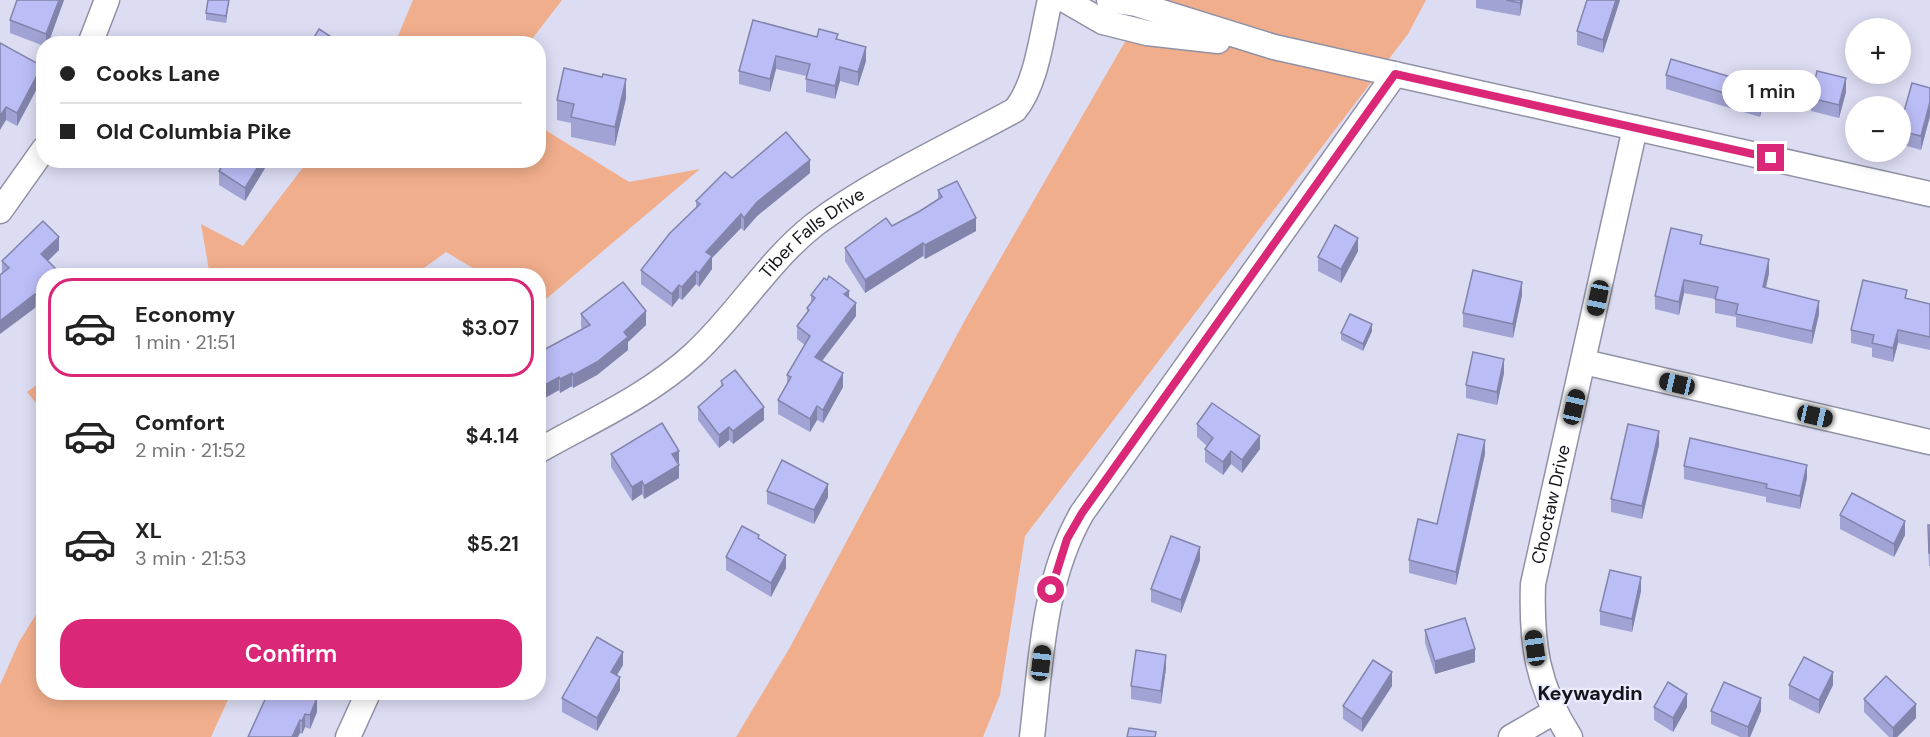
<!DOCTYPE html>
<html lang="en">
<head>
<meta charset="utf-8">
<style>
  body { margin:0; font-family:"DM Sans",sans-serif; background:#f2f2f2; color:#222; height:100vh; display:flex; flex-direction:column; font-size:22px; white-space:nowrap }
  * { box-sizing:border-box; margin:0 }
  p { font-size:20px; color:#767676 }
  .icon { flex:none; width:33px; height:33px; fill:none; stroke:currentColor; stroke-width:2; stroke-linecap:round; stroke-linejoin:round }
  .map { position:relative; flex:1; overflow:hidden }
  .sheet { position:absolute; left:36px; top:268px; width:510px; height:432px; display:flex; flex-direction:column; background:#fff; border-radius:24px; box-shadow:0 3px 15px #0003 }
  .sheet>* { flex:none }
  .top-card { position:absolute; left:36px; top:36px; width:510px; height:132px; border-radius:24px; box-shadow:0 3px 15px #0003; display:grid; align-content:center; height:132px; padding:0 24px; background:#fff }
  .buttons { position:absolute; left:1845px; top:18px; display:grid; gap:12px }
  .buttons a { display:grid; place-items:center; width:66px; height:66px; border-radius:50%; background:#fff; box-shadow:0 3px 15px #0003; font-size:30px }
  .end { position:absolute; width:27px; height:27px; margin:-14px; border:8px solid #db2777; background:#fff; box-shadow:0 0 0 3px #fff }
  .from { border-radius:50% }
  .bubble { position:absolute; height:42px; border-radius:21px; background:#fff; box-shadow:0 3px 15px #0003; font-size:20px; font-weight:600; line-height:42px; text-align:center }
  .car { position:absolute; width:18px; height:36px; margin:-18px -9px; border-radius:8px; box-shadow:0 0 4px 2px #0007; background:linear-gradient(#222 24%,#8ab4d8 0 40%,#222 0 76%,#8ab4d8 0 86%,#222 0) }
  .top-card b { display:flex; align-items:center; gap:21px; height:57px; font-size:22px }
  .top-card b+b { border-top:2px solid #e0e0e0 }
  .top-card i { width:15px; height:15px; background:#222 }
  ul { padding:10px 0 0; list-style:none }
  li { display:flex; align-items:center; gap:18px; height:99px; margin:0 12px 9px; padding:0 12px; border:3px solid transparent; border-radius:24px }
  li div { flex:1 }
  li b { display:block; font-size:22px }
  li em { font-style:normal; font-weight:600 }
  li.on { border-color:#db2777 }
  li>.icon { width:54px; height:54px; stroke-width:1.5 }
  .button { display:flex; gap:12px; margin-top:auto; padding:12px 24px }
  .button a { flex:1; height:69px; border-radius:24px; background:#db2777; color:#fff; font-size:24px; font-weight:600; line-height:69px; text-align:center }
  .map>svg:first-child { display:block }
</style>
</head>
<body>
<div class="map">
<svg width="1930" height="737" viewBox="0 0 1930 737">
  <rect width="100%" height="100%" fill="#dcddf3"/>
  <g fill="#f1ae8c">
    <path d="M413 0H562L529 43H395Z"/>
    <path d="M1149 0H1426L1408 34 1025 536 1000 695 983 737H736L789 649 965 320Z"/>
    <path d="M539 126 629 182 700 169 539 305 538 276H486L446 252 413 276H210L201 224 243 246 308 161 538 160Z"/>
    <path d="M43 380V412L27 392Z"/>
    <path d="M43 603 44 693H231L211 737H0V685L19 642Z"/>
  </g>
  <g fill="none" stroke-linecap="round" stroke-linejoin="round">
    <g stroke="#9091a5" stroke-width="27">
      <g id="minor">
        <path d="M1065 0 1103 22 1147 33 1218 41"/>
        <path d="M1109 0 1136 4 1274 47 1930 194"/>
        <path d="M90 44 107 0"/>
        <path d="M0 211 44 149"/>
        <path d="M1584 362 1930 442"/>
        <path id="s1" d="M538 451C591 421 648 396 693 355 737 315 767 262 814 225 874 180 949 146 1015 110 1037 84 1042 33 1050 0"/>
        <path d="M348 737 368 693"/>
        <path d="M1032 737C1041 661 1043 581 1082 513L1395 74"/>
        <path d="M1511 737 1554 712"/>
        <path id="s2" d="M1570 737C1537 686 1531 644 1533 584L1635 128"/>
      </g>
    </g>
    <use href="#minor" stroke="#fff" stroke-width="24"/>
  </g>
  <g fill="#a1a3d4">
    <path d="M17 0H64L48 44H44V46L10 33V20Z"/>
    <path d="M229 0 226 23 206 20V13Z"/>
    <path d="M1476 0H1523L1520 16 1476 8Z"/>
    <path d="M1587 0H1620L1603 53 1577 45V31Z"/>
    <path d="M817 37 838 40 866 61 858 86 840 81 835 99 806 92V76L776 69 770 92 739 84V71Z"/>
    <path d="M0 43 42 79 17 126 6 120Z"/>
    <path d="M1666 75 1764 100 1760 117 1666 89Z"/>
    <path d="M602 77 626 98 615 146 571 137V123L557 120V100Z"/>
    <path d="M1930 88V116L1921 150 1900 144V126Z"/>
    <path d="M1846 92 1839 118 1811 111V98Z"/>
    <path d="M270 160 245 201 219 185V171Z"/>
    <path d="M810 173 757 216 744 231 741 228 712 258V269L699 287 696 284 682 300 679 298 672 307 641 284V270L696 208V201L732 178Z"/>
    <path d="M938 190 976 231 925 259 923 256 865 293 845 261V248L892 226 920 211 938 199Z"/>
    <path d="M1702 244 1769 273 1766 288 1819 314 1812 344 1736 327V317L1715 313V299L1684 293 1679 315 1655 309V296Z"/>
    <path d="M59 250 48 261 62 276 39 311 2 274V261Z"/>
    <path d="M1358 251 1341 283 1318 271V257Z"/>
    <path d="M811 295 849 298 856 316 822 361 843 387 823 423 817 420 810 432 778 414V400L787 384V375L805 345 797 339V326L807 312V308L811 303Z"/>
    <path d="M1522 295 1513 338 1463 327V313Z"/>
    <path d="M1907 299 1930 304V350L1898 343 1893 362 1872 357V348L1851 343V330Z"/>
    <path d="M581 314 646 325 628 342V350L597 375 573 388 572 386 560 393 559 390 543 399 538 391V353L582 329 581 327Z"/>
    <path d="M1372 331 1363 351 1341 340V333Z"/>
    <path d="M1504 373 1497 405 1466 398V385Z"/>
    <path d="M721 381 764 420 733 444 729 440 719 448 698 420V407L721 387Z"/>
    <path d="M1197 424 1260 449 1242 473 1231 464 1223 475 1205 462V449L1207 446 1197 437Z"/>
    <path d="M1659 445 1642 519 1611 512V499Z"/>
    <path d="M611 454 678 464 679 478 644 499 642 494 632 501 611 467Z"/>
    <path d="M1485 454 1456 585 1409 573V560L1437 524Z"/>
    <path d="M1684 466 1807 478 1800 509 1766 502V497L1684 479Z"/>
    <path d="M767 491 828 497 814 524 767 504Z"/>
    <path d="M1840 515 1905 535 1894 557 1840 529Z"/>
    <path d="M1930 525V566H1929L1928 538Z"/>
    <path d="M759 538 786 568 771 597 726 570V557Z"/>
    <path d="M1200 560 1181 613 1151 602V589Z"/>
    <path d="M1641 591 1632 632 1600 625V611Z"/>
    <path d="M1425 630 1475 662 1435 674 1425 643Z"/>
    <path d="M623 665 617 675 620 690 597 731 562 712V698Z"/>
    <path d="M1166 668 1161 704 1131 699V686Z"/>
    <path d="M1789 685H1833L1819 714 1789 699Z"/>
    <path d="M1392 686 1362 732 1343 719V706Z"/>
    <path d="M268 693H319L316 698 317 712 310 729 305 727 302 734 300 733Z"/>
    <path d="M1864 699 1916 718 1897 737H1889L1864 712Z"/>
    <path d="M1654 707H1687L1673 732 1654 720Z"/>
    <path d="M1711 711H1761L1750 737H1740L1711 724Z"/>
  </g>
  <g fill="#8384ac">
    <path d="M59 0H64L48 44H46V34Z"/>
    <path d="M229 0 226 23V16Z"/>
    <path d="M1521 0H1523L1520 16V3Z"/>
    <path d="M1616 0H1620L1603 53V40Z"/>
    <path d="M866 47V61L858 86V72Z"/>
    <path d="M776 56V69L770 92V79Z"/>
    <path d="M42 66V79L17 126V113Z"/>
    <path d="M840 67V81L835 99V86Z"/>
    <path d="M1846 78V92L1839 118V105Z"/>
    <path d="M626 79V98L615 146V127Z"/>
    <path d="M1764 87V100L1760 117V104Z"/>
    <path d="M1930 102V116L1921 150V136Z"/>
    <path d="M6 107V120L0 130V116Z"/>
    <path d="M262 160H270L245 201V188Z"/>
    <path d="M810 160V173L757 216 744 231V218L757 202Z"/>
    <path d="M741 214V228L712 258V269L699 287V273L706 252Z"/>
    <path d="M976 218V231L925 259V245Z"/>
    <path d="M59 237V250L41 267V254Z"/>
    <path d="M1358 238V251L1341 283V269Z"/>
    <path d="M923 243V256L865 293V280Z"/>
    <path d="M1769 259V273L1763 300V287Z"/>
    <path d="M696 271V284L682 300V287Z"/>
    <path d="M1684 280V293L1679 315V302Z"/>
    <path d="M1522 282V295L1513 338V324Z"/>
    <path d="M679 285V298L672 307V294Z"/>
    <path d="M849 291V304L844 294Z"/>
    <path d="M44 293V306L39 311V298Z"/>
    <path d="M35 294V308L0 334V321Z"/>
    <path d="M1819 301V314L1812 344V331Z"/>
    <path d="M856 303V316L815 370V357Z"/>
    <path d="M646 311V325L628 342V350L597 375 573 388V375L624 332Z"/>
    <path d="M1372 324V331L1363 351V344Z"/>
    <path d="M1898 330V343L1893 362V348Z"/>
    <path d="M1504 359V373L1497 405V392Z"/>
    <path d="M572 373V386L560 393V379Z"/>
    <path d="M843 373V387L823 423V410Z"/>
    <path d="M559 377V390L543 399V386Z"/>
    <path d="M817 406V420L810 432V419Z"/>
    <path d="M764 407V420L733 444V431Z"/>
    <path d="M729 427V440L719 448V435Z"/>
    <path d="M1659 431V445L1642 519V506Z"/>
    <path d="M1260 436V449L1242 473V460Z"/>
    <path d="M1485 440V454L1456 585V572Z"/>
    <path d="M679 451V464L672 454Z"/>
    <path d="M1231 451V464L1223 475V462Z"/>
    <path d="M679 465V478L644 499V486Z"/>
    <path d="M1807 465V478L1800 509V496Z"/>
    <path d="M642 481V494L632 501V487Z"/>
    <path d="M828 484V497L814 524V510Z"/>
    <path d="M1905 521V535L1894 557V544Z"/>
    <path d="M1200 547V560L1181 613V600Z"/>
    <path d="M786 555V568L771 597V583Z"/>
    <path d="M1641 577V591L1632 632V619Z"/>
    <path d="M1475 649V662L1435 674V661Z"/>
    <path d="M623 652V665L611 685V672Z"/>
    <path d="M1166 655V668L1161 704V691Z"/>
    <path d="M1392 672V686L1362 732V719Z"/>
    <path d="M1833 672V685L1819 714V700Z"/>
    <path d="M620 677V690L597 731V718Z"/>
    <path d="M312 693H319L311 709V696Z"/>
    <path d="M1687 694V707L1673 732V718Z"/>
    <path d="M317 698V712L310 729V715Z"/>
    <path d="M1761 698V711L1750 737H1748V727Z"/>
    <path d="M1916 704V718L1897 737H1893V728Z"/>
    <path d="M305 714V727L302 734V721Z"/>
    <path d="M300 720V733L298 737H292Z"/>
  </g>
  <g fill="#bbbdf6" stroke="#8384ac" stroke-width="1.5">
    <path d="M17 0H59L46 34 10 20Z"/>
    <path d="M208 0H229L226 16 206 13Z"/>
    <path d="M1506 0H1521L1520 3Z"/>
    <path d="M1587 0H1616L1603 40 1577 31Z"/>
    <path d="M753 20 817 37 819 29 838 34 836 39 866 47 858 72 840 67 835 86 806 79 810 64 776 56 770 79 739 71Z"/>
    <path d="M319 29 342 44H310Z"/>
    <path d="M0 43 42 66 17 113 6 107 0 116Z"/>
    <path d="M1671 59 1764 87 1760 104 1666 75Z"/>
    <path d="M564 68 602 77 603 74 626 79 615 127 571 117 574 104 557 100Z"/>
    <path d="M1817 71 1846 78 1839 105 1811 98Z"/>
    <path d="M1912 83 1930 88V102L1921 136 1900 131V126Z"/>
    <path d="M786 132 810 160 757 202 744 218 741 214 706 252 712 256 699 273 696 271 682 287 679 285 672 294 641 270 670 233 700 204 696 201 725 172 732 178Z"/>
    <path d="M226 160H262L245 188 219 171Z"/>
    <path d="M957 181 976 218 925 245 923 243 865 280 845 248 886 218 892 226 920 211 942 197 938 190Z"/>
    <path d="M43 221 59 237 41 254 62 275 60 276H44V293L39 298 35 294 0 321V275L9 268 2 261Z"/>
    <path d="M1335 225 1358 238 1341 269 1318 257Z"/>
    <path d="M1671 228 1702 235 1700 244 1769 259 1763 287 1819 301 1812 331 1736 314 1738 304 1715 299 1718 287 1684 280 1679 302 1655 296Z"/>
    <path d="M181 269 183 276H148Z"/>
    <path d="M1473 270 1522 282 1513 324 1463 313Z"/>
    <path d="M829 276 849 291 844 294 856 303 815 357 843 373 823 410 817 406 810 419 778 400 791 377 787 375 810 336 797 326 809 310 807 308 815 298 811 295 824 278 827 280Z"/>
    <path d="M1863 280 1907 290 1905 298 1930 304V337L1898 330 1893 348 1872 343 1874 335 1851 330Z"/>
    <path d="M623 282 646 311 624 332 628 337 597 362 573 375 572 373 560 379 559 377 543 386 538 378V353L590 325 581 314Z"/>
    <path d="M1350 314 1372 324 1363 344 1341 333Z"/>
    <path d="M1473 352 1504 359 1497 392 1466 385Z"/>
    <path d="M735 370 764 407 733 431 729 427 719 435 698 407 723 385 721 381Z"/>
    <path d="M1212 403 1260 436 1242 460 1231 451 1223 462 1205 449 1213 438 1197 424Z"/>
    <path d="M662 423 679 451 672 454 679 465 644 486 642 481 632 487 611 454Z"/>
    <path d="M1628 424 1659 431 1642 506 1611 499Z"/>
    <path d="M1458 434 1485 440 1456 572 1409 560 1418 519 1437 524Z"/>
    <path d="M1690 438 1807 465 1800 496 1766 488 1767 484 1684 466Z"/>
    <path d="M782 460 828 484 814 510 767 491Z"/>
    <path d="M1852 493 1905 521 1894 544 1840 515Z"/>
    <path d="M1928 525H1930V553H1929Z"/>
    <path d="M742 526 759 535 758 538 786 555 771 583 726 557Z"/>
    <path d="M1171 536 1200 547 1181 600 1151 589Z"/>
    <path d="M1610 570 1641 577 1632 619 1600 611Z"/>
    <path d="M1465 618 1475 649 1435 661 1425 630Z"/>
    <path d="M597 637 623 652 611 672 620 677 597 718 562 698Z"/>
    <path d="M1136 650 1166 655 1161 691 1131 686Z"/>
    <path d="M1804 657 1833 672 1819 700 1789 685Z"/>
    <path d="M1373 660 1392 672 1362 719 1343 706Z"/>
    <path d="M1886 676 1916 704 1893 728 1864 699Z"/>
    <path d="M1668 682 1687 694 1673 718 1654 707Z"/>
    <path d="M1724 682 1761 698 1748 727 1711 711Z"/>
    <path d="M268 693H312L311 696 317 698 310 715 305 714 302 721 300 720 292 737H248Z"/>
    <path d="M1129 728 1156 732 1155 737H1127Z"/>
  </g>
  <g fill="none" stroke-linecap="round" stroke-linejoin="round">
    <path stroke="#db2777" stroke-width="8" d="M1051 590 1067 539 1082 513 1395 74 1771 158"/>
  </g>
  <g text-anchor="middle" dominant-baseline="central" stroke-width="4.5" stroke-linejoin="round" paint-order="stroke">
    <g font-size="18" fill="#14151c" stroke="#eaebfd">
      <text stroke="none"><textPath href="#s1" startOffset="354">Tiber Falls Drive</textPath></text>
      <text stroke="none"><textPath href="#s2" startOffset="242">Choctaw Drive</textPath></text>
    </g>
    <g font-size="20" font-weight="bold" fill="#14151c" stroke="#eaebfd">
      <text x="1590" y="693">Keywaydin</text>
    </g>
  </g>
</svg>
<div class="buttons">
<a>+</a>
<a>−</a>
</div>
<i class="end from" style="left:1051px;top:590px"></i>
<i class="end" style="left:1771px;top:158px"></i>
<div class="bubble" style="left:1722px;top:70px;width:99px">1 min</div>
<i class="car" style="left:1598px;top:298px;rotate:192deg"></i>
<i class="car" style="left:1677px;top:384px;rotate:283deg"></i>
<i class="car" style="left:1574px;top:407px;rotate:13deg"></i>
<i class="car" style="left:1815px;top:416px;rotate:103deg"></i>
<i class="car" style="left:1535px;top:648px;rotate:352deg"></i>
<i class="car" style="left:1041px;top:663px;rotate:7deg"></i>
<div class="top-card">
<b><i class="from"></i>Cooks Lane</b>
<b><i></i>Old Columbia Pike</b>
</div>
<section class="sheet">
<ul>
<li class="on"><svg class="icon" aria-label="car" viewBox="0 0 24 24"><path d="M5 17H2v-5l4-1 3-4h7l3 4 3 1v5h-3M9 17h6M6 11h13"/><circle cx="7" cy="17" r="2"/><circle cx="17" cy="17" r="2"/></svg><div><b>Economy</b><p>1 min · 21:51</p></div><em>$3.07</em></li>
<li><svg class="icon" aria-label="car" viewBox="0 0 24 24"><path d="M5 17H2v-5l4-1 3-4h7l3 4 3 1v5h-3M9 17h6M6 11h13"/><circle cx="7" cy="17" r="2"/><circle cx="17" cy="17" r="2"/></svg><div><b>Comfort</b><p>2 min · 21:52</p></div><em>$4.14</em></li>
<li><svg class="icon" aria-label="car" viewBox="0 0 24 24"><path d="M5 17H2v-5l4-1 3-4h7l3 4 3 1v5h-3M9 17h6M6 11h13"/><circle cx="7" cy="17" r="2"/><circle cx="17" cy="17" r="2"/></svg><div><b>XL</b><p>3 min · 21:53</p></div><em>$5.21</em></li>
</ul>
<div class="button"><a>Confirm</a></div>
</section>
</div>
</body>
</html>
